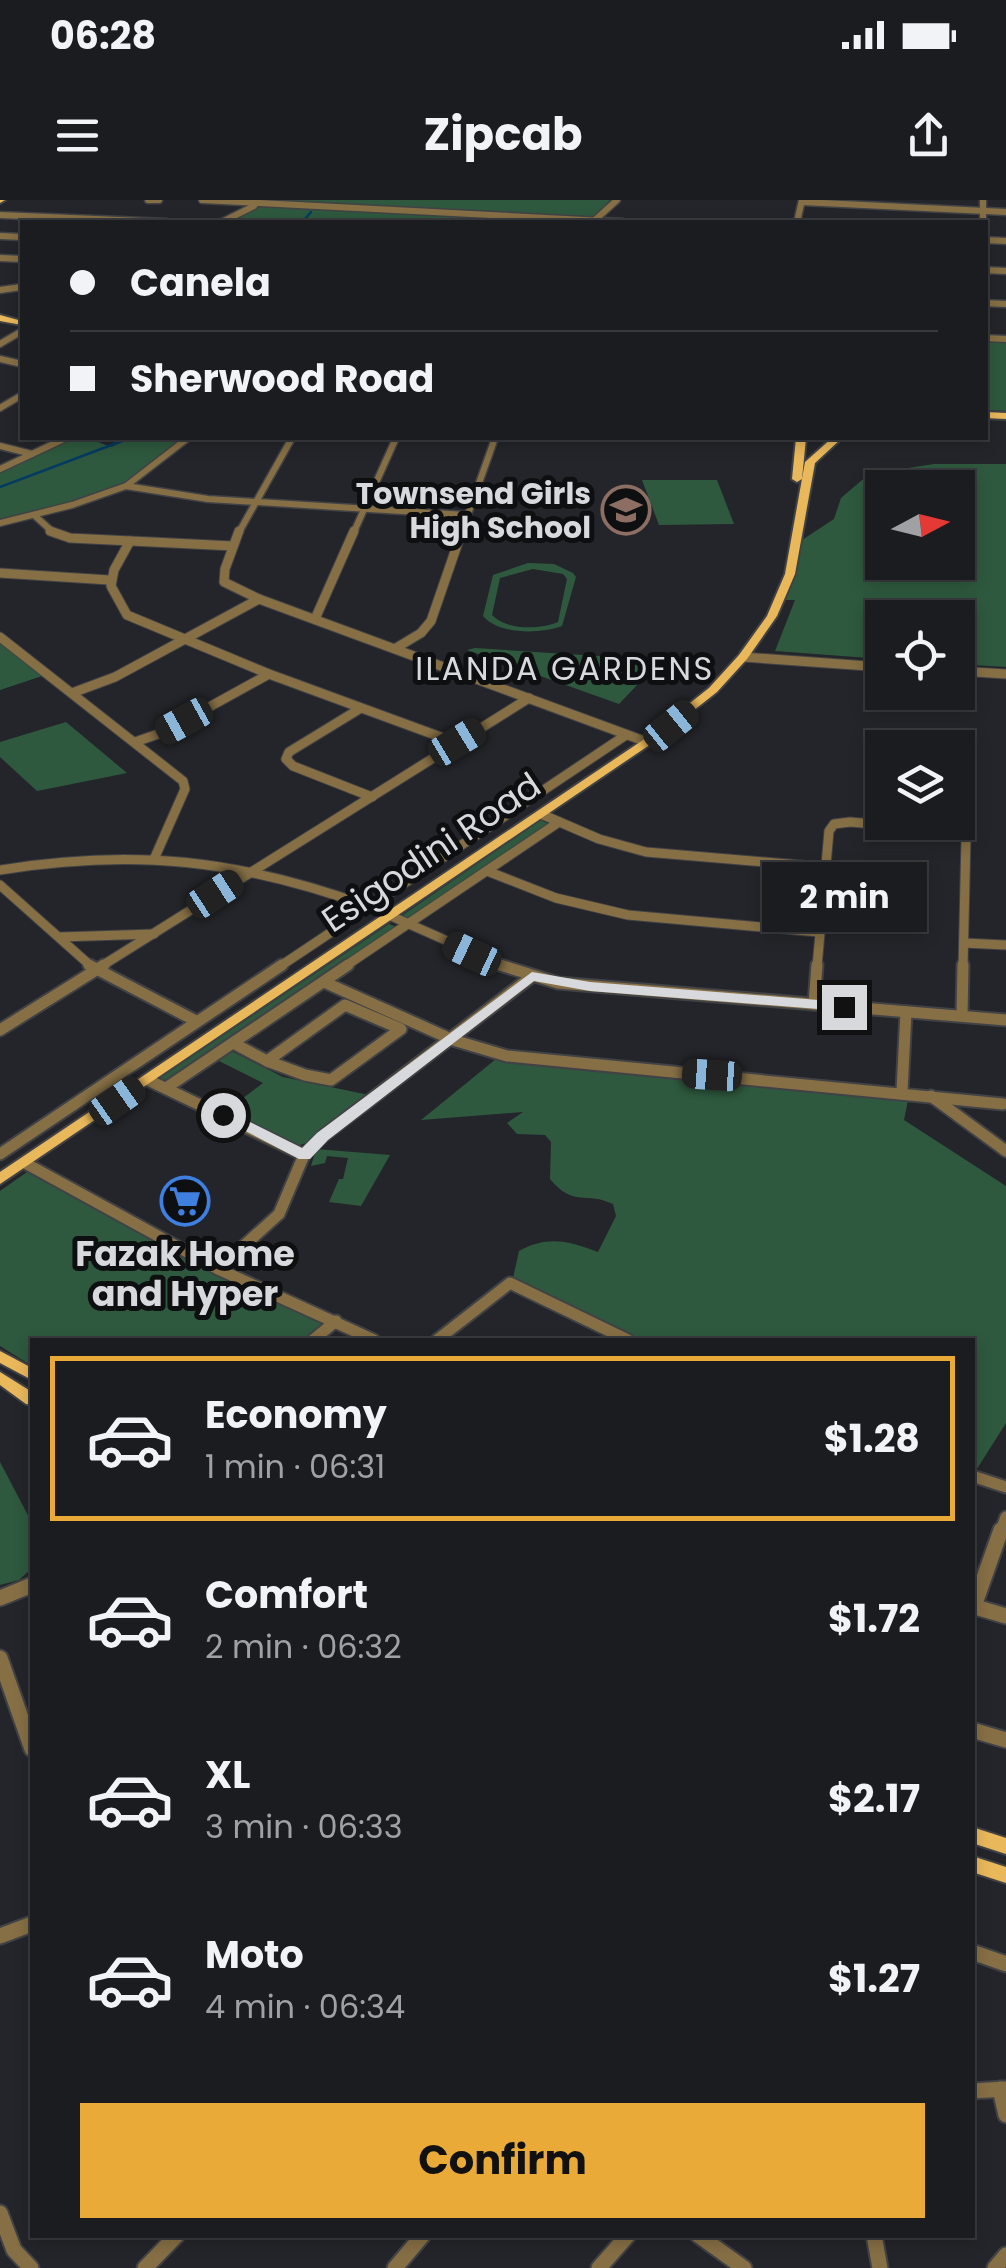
<!DOCTYPE html>
<html lang="en">
<head>
<meta charset="utf-8">
<style>
  body { margin:0; font-family:Poppins,sans-serif; background:#28292d; color:#f1f3f6; height:100vh; display:flex; flex-direction:column; font-size:38px; white-space:nowrap }
  * { box-sizing:border-box; margin:0 }
  p { font-size:32px; color:#a0a1a5 }
  .icon { flex:none; width:55px; height:55px; fill:none; stroke:currentColor; stroke-width:2; stroke-linecap:round; stroke-linejoin:round }
  .map { position:relative; flex:1; overflow:hidden }
  .details { position:absolute; left:30px; top:1138px; width:945px; height:900px; display:flex; flex-direction:column; background:#1b1c20; border-radius:0px; box-shadow:0 5px 15px #0003,0 0 0 2px #393a3e }
  .details>* { flex:none }
  .guide { position:absolute; left:20px; top:20px; width:968px; height:220px; border-radius:0px; box-shadow:0 5px 15px #0003,0 0 0 2px #393a3e; display:grid; align-content:center; height:220px; padding:0 50px; background:#1b1c20 }
  .needle { width:65px; rotate:83deg }
  .buttons { position:absolute; left:865px; top:270px; display:grid; gap:20px }
  .buttons a { display:grid; place-items:center; width:110px; height:110px; border-radius:0px; background:#1b1c20; box-shadow:0 5px 15px #0003,0 0 0 2px #393a3e; font-size:50px }
  .end { position:absolute; width:45px; height:45px; margin:-22px; border:12px solid #d8d9dc; background:#111; box-shadow:0 0 0 5px #111 }
  .from { border-radius:50% }
  .bubble { position:absolute; height:70px; border-radius:0px; background:#1b1c20; box-shadow:0 5px 15px #0003,0 0 0 2px #393a3e; font-size:32px; font-weight:700; line-height:70px; text-align:center }
  .car { position:absolute; width:30px; height:60px; margin:-30px -15px; border-radius:12px; box-shadow:0 0 8px 2px #0007; background:linear-gradient(#222 24%,#8ab4d8 0 40%,#222 0 76%,#8ab4d8 0 86%,#222 0) }
  .guide b { display:flex; align-items:center; gap:35px; height:95px; font-size:38px }
  .guide b+b { border-top:2px solid #393a3e }
  .guide i { width:25px; height:25px; background:#f1f3f6 }
  ul { padding:18px 0 0; list-style:none }
  li { display:flex; align-items:center; gap:30px; height:165px; margin:0 20px 15px; padding:0 30px; border:5px solid transparent; border-radius:0px }
  li div { flex:1 }
  li b { display:block; font-size:38px }
  li em { font-style:normal; font-weight:700 }
  li.current { border-color:#eaaa38 }
  li>.icon { width:90px; height:90px; stroke-width:1.5 }
  .cta { display:flex; gap:20px; margin-top:auto; padding:20px 50px }
  .cta a { flex:1; height:115px; border-radius:0px; background:#eaaa38; color:#111; font-size:40px; font-weight:700; line-height:115px; text-align:center }
  .status { display:flex; justify-content:space-between; align-items:center; height:70px; padding:0 50px; background:#1b1c20; direction:ltr }
  .status svg { height:28px; fill:currentColor }
  header { display:flex; justify-content:space-between; align-items:center; height:130px; padding:0 50px; background:#1b1c20; font-size:45px; font-weight:700 }
  .map>svg:first-child { display:block }
</style>
</head>
<body>
<div class="status"><b>06:28</b><svg viewBox="0 0 49 12"><path d="M0 12V9h3v3zM5 12V6h3v6zM10 12V3h3v9zM15 12V0h3v12zM26 1h20v11H26zM47 4h2v5h-2z"/></svg></div>
<header><svg class="icon" aria-label="menu" viewBox="0 0 24 24"><path d="M4 6h16M4 12h16M4 18h16"/></svg>Zipcab<svg class="icon" aria-label="share" viewBox="0 0 24 24"><path d="M12 15V3M7 8l5-5 5 5M5 13v7h14v-7"/></svg></header>
<div class="map">
<svg width="1006" height="2068" viewBox="0 0 1006 2068">
  <rect width="100%" height="100%" fill="#24252a"/>
  <g fill="#2e593e" fill-rule="evenodd">
    <path d="M288 0H610L591 22H227L255 7Z"/>
    <path d="M985 142 1006 143V211L985 210Z"/>
    <path d="M68 238H88L111 247 132 238 181 241 124 285 72 303 0 321V270Z"/>
    <path d="M934 264H1006V467L958 464V418H882V459L775 451 795 400H785L799 342 834 319 841 298 862 280 889 271ZM882 288H958V362H882Z"/>
    <path d="M642 280H717L734 324 659 325Z"/>
    <path d="M528 363 554 364 573 373 576 377 562 426C540 434 499 435 483 416L493 375ZM533 369 563 374 567 379 558 422C539 430 506 430 492 415L500 378Z"/>
    <path d="M0 441 45 475 0 490Z"/>
    <path d="M475 448 661 460 619 504 467 450Z"/>
    <path d="M66 522 127 573 37 591 0 557V542Z"/>
    <path d="M541 620 549 624 408 720 400 717Z"/>
    <path d="M389 724 397 727 167 883 158 879Z"/>
    <path d="M231 851 283 877 369 895 307 943 296 946 226 911 263 883 217 860Z"/>
    <path d="M496 859 909 895 904 920 1006 986V1223L975 1272 972 1140H639L513 1078 519 1051C548 1035 569 1041 598 1052L616 1016 613 1004C586 991 574 1008 550 979L551 942 545 935 517 934 507 923 523 912 421 920Z"/>
    <path d="M316 949 390 955 361 1006 329 1002 339 979H343L348 958 327 956 325 963 311 966Z"/>
    <path d="M27 972 325 1122 303 1140H32V1166L0 1146V991Z"/>
    <path d="M0 1262 32 1323V1368L19 1380 0 1385Z"/>
  </g>
  <g fill="none" stroke-linecap="round" stroke-linejoin="round">
    <g stroke="#033b62" stroke-width="2.5">
      <path d="M285 22 305 19 311 12"/>
      <path d="M0 287 130 238"/>
    </g>
    <g stroke="#414246" stroke-width="9">
      <g id="minor-far3">
        <path d="M148 0H159"/>
        <path d="M202 0 623 22"/>
        <path d="M983 0V22"/>
        <path d="M802 2 1006 12"/>
        <path d="M0 15 167 22"/>
        <path d="M595 20 617 0"/>
        <path d="M222 22 254 6"/>
        <path d="M797 22 802 0"/>
        <path d="M0 36 22 37"/>
        <path d="M985 40 1006 41"/>
        <path d="M0 58 22 59"/>
        <path d="M985 70 1006 71"/>
        <path d="M0 90 22 87"/>
        <path d="M985 103 1006 104"/>
        <path d="M985 138 1006 139"/>
        <path d="M0 144 22 131"/>
        <path d="M0 159 22 164"/>
        <path d="M0 208 22 195"/>
        <path d="M0 246 32 254"/>
        <path d="M0 269 66 238"/>
        <path d="M126 286 208 299 466 315"/>
        <path d="M34 315 55 334"/>
        <path d="M0 323 72 305 126 286 188 238"/>
        <path d="M238 334 292 238"/>
        <path d="M353 334 396 238"/>
        <path d="M461 334 495 238"/>
      </g>
    </g>
    <g stroke="#414246" stroke-width="11">
      <g id="minor-far2">
        <path d="M50 331 70 338 233 346"/>
        <path d="M239 331 225 369 224 382 259 399 647 542"/>
        <path d="M130 341 114 370 111 386 127 415 269 474 457 543"/>
        <path d="M0 373 109 380"/>
        <path d="M315 419 354 331"/>
        <path d="M0 437 183 581 185 589 155 657"/>
        <path d="M396 448 421 433 431 421 462 331"/>
        <path d="M743 457 882 467"/>
        <path d="M958 471 1006 474"/>
        <path d="M72 493 115 477 259 399"/>
        <path d="M361 508 289 552 286 559 293 566 372 597"/>
        <path d="M135 542 164 532 269 474"/>
        <path d="M541 614 599 639 646 652 824 667"/>
        <path d="M0 670C134 648 240 660 367 706"/>
        <path d="M487 671 556 698 628 715 818 732"/>
        <path d="M0 685 92 767"/>
        <path d="M391 716 506 767"/>
        <path d="M59 737 154 734"/>
        <path d="M964 743 1006 745"/>
        <path d="M100 767 529 498"/>
        <path d="M279 767 626 535"/>
        <path d="M344 767 559 622"/>
        <path d="M817 767 829 631 834 624 850 622 959 631 966 637 963 767"/>
      </g>
    </g>
    <g stroke="#414246" stroke-width="15">
      <g id="minor-far1">
        <path d="M89 765 196 821"/>
        <path d="M500 765 558 783 1006 820"/>
        <path d="M324 782 453 840 507 856 1003 904"/>
        <path d="M814 804 817 765"/>
        <path d="M345 805 401 829 331 880 305 875 267 861Z"/>
        <path d="M962 815 963 765"/>
        <path d="M0 830 104 765"/>
        <path d="M233 843 267 861"/>
        <path d="M148 880 304 955"/>
        <path d="M166 888 348 765"/>
        <path d="M902 891 906 812"/>
        <path d="M931 896 1006 951"/>
        <path d="M0 954 282 765"/>
        <path d="M25 963 218 1069 374 1140"/>
        <path d="M218 1069 279 1014 304 955 323 936 531 777"/>
        <path d="M313 1140 336 1121"/>
        <path d="M437 1140 510 1083 628 1140"/>
        <path d="M972 1276 1006 1287"/>
        <path d="M1000 1333 1006 1317"/>
      </g>
    </g>
    <g stroke="#414246" stroke-width="19">
      <g id="minor">
        <path d="M0 1398 32 1385"/>
        <path d="M972 1406 1006 1416"/>
        <path d="M974 1406 1001 1330"/>
        <path d="M0 1458 32 1549"/>
        <path d="M972 1530 1006 1540"/>
        <path d="M0 1736 32 1724"/>
        <path d="M972 1752 1006 1764"/>
        <path d="M1000 1889 1006 1915"/>
        <path d="M972 1891 1006 1889"/>
        <path d="M0 2013 14 2050 31 2068"/>
        <path d="M698 2035 744 2068"/>
        <path d="M874 2035 880 2068"/>
        <path d="M145 2068 177 2035"/>
        <path d="M395 2068 423 2035"/>
        <path d="M599 2068 628 2035"/>
        <path d="M995 2068 1006 2055"/>
      </g>
    </g>
    <g stroke="#414246" stroke-width="4">
      <g id="major">
        <path d="M0 0H5L0 3Z"/>
        <path d="M0 115 22 121V125L0 121Z"/>
        <path d="M985 212 1006 213V219L985 218Z"/>
        <path d="M796 238H806L802 279 797 282 792 279Z"/>
        <path d="M832 238H842L815 263 795 374 777 416 747 459 717 492 651 544 0 984V972L643 540 709 488 739 455 767 416 785 374 805 262Z"/>
        <path d="M0 1151 32 1168V1180L0 1163Z"/>
        <path d="M0 1172 32 1192V1205L26 1204 0 1185Z"/>
        <path d="M972 1627 1006 1638V1654L972 1643Z"/>
        <path d="M972 1656 1006 1667V1683L972 1672Z"/>
      </g>
    </g>
    <use href="#minor-far3" stroke="#866f45" stroke-width="6"/>
    <use href="#minor-far2" stroke="#866f45" stroke-width="9"/>
    <use href="#minor-far1" stroke="#866f45" stroke-width="11"/>
    <use href="#minor" stroke="#866f45" stroke-width="15"/>
    <use href="#major" fill="#e9b85b" fill-rule="evenodd"/>
  </g>
  <path fill="#d8d9dc" d="M532 772 590 782 844 802 852 807 844 811 590 791 534 781 328 940 310 959H299L215 915 228 911 302 948 317 933Z"/>
  <defs>
    <g id="school-ring" transform="scale(2.5)"><circle r="9.5" fill="#0e0f11" stroke="#8d6e63" stroke-width="1.5"/><path d="M0-5L7-2L0 1L-7-2ZM-4 1L0 2.5L4 1V4Q0 6-4 4Z" fill="#8d6e63"/></g>
    <g id="supermarket-ring" transform="scale(2.5)"><circle r="9.5" fill="#0e0f11" stroke="#3f7fe0" stroke-width="1.5"/><path d="M-6-5.5h2.5l.6 2H6L4.5 2H-2.5L-4.4-4H-6ZM-1.5 3.2a1.3 1.3 0 1 0 .1 0ZM3 3.2a1.3 1.3 0 1 0 .1 0Z" fill="#3f7fe0"/></g>
  </defs>
  <g fill-rule="evenodd">
    <use href="#school-ring" x="626" y="310"/>
    <use href="#supermarket-ring" x="185" y="1001"/>
  </g>
  <g text-anchor="middle" dominant-baseline="central" stroke-width="10" stroke-linejoin="round" paint-order="stroke">
    <g font-size="30" font-weight="bold" fill="#d8d9dc" stroke="#0e0f11" text-anchor="end">
      <text x="591" y="293">Townsend Girls<tspan x="591" dy="34">High School</tspan></text>
    </g>
    <g font-size="32" letter-spacing="2.5" fill="#d8d9dc" stroke="#0e0f11">
      <text x="565" y="468">ILANDA GARDENS</text>
    </g>
    <g font-size="35" fill="#d8d9dc" stroke="#0e0f11">
      <text transform="translate(431 652) rotate(-34)">Esigodini Road</text>
    </g>
    <g font-size="35" font-weight="bold" fill="#d8d9dc" stroke="#0e0f11">
      <text x="185" y="1053">Fazak Home<tspan x="185" dy="40">and Hyper</tspan></text>
    </g>
  </g>
</svg>
<div class="buttons">
<a><svg class="needle" viewBox="-14 -14 28 28"><path d="M0-13l5 13h-10z" fill="#e53935"/><path d="M0 13l5-13h-10z" fill="#a0a1a5"/></svg></a>
<a><svg class="icon" aria-label="locate" viewBox="0 0 24 24"><circle cx="12" cy="12" r="6"/><path d="M12 2v4M12 18v4M2 12h4M18 12h4"/></svg></a>
<a><svg class="icon" aria-label="layers" viewBox="0 0 24 24"><path d="M12 4l9 5-9 5-9-5zM3 14l9 5 9-5"/></svg></a>
</div>
<i class="end from" style="left:223px;top:915px"></i>
<i class="end" style="left:844px;top:807px"></i>
<div class="bubble" style="left:762px;top:662px;width:165px">2 min</div>
<i class="car" style="left:184px;top:521px;rotate:241deg"></i>
<i class="car" style="left:671px;top:526px;rotate:51deg"></i>
<i class="car" style="left:457px;top:542px;rotate:59deg"></i>
<i class="car" style="left:215px;top:694px;rotate:57deg"></i>
<i class="car" style="left:472px;top:754px;rotate:295deg"></i>
<i class="car" style="left:712px;top:875px;rotate:274deg"></i>
<i class="car" style="left:117px;top:901px;rotate:55deg"></i>
<div class="guide">
<b><i class="from"></i>Canela</b>
<b><i></i>Sherwood Road</b>
</div>
<section class="details">
<ul>
<li class="current"><svg class="icon" aria-label="car" viewBox="0 0 24 24"><path d="M5 17H2v-5l4-1 3-4h7l3 4 3 1v5h-3M9 17h6M6 11h13"/><circle cx="7" cy="17" r="2"/><circle cx="17" cy="17" r="2"/></svg><div><b>Economy</b><p>1 min · 06:31</p></div><em>$1.28</em></li>
<li><svg class="icon" aria-label="car" viewBox="0 0 24 24"><path d="M5 17H2v-5l4-1 3-4h7l3 4 3 1v5h-3M9 17h6M6 11h13"/><circle cx="7" cy="17" r="2"/><circle cx="17" cy="17" r="2"/></svg><div><b>Comfort</b><p>2 min · 06:32</p></div><em>$1.72</em></li>
<li><svg class="icon" aria-label="car" viewBox="0 0 24 24"><path d="M5 17H2v-5l4-1 3-4h7l3 4 3 1v5h-3M9 17h6M6 11h13"/><circle cx="7" cy="17" r="2"/><circle cx="17" cy="17" r="2"/></svg><div><b>XL</b><p>3 min · 06:33</p></div><em>$2.17</em></li>
<li><svg class="icon" aria-label="car" viewBox="0 0 24 24"><path d="M5 17H2v-5l4-1 3-4h7l3 4 3 1v5h-3M9 17h6M6 11h13"/><circle cx="7" cy="17" r="2"/><circle cx="17" cy="17" r="2"/></svg><div><b>Moto</b><p>4 min · 06:34</p></div><em>$1.27</em></li>
</ul>
<div class="cta"><a>Confirm</a></div>
</section>
</div>
</body>
</html>
